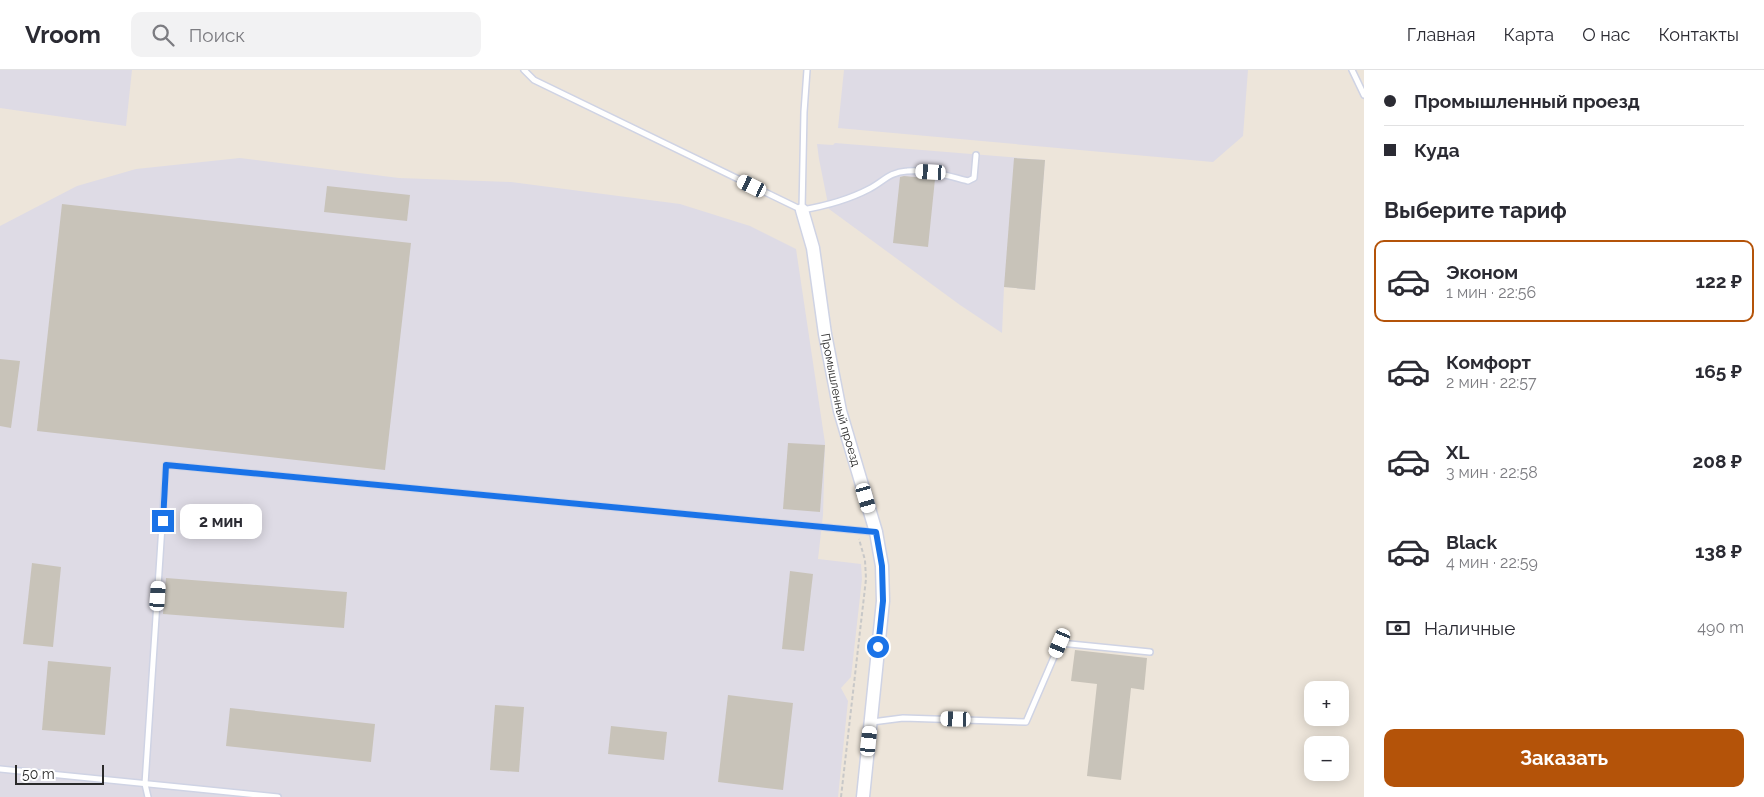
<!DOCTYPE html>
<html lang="ru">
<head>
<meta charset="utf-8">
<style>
  body { margin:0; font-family:Raleway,sans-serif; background:#f2f2f3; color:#2b2b33; height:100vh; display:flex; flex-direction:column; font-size:19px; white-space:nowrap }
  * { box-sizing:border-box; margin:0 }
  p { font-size:16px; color:#7c7c81 }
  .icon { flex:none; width:28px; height:28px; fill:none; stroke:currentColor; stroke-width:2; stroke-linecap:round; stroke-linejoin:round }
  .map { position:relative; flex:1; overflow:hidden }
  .details { display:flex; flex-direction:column; background:#fff; width:400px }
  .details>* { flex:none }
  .guide { display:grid; align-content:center; height:110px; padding:0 20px; background:#fff }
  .tools { position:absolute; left:1304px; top:611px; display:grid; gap:10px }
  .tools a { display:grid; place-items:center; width:45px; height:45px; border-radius:10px; background:#fff; box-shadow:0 2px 12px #0003; font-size:25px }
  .scale { position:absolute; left:15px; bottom:12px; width:89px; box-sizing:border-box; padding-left:5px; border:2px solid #2a2a2a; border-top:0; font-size:14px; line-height:18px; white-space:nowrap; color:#2a2a2a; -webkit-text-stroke:4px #fff; paint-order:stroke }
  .end { position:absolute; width:22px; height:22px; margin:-11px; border:6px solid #1a73e8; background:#fff; box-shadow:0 0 0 2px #fff }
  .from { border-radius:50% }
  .bubble { position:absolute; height:35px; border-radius:10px; background:#fff; box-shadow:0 2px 12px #0003; font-size:16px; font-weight:700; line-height:35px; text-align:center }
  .car { position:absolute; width:15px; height:30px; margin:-15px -8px; border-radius:6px; box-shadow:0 0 4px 1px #0007; background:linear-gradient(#fff 24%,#345 0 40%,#fff 0 76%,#345 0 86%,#fff 0) }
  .guide b { display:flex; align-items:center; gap:18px; height:48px; font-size:19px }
  .guide b+b { border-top:1px solid #e1e1e2 }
  .guide i { width:12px; height:12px; background:#2b2b33 }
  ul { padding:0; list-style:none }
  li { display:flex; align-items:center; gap:15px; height:82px; margin:0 10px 8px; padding:0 10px; border:2px solid transparent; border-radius:10px }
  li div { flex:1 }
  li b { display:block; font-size:19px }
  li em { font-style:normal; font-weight:700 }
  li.current { border-color:#b45309 }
  li>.icon { width:45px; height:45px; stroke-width:1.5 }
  h2 { padding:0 20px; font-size:22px; line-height:60px }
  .pay { display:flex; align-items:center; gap:12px; height:55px; padding:0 20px; font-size:19px }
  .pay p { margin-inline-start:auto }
  .cta { display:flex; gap:10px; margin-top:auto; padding:10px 20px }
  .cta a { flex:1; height:58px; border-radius:10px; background:#b45309; color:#fff; font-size:20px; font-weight:700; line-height:58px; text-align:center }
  header { display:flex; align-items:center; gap:30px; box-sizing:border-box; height:70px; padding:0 25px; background:#fff; border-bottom:1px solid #e1e1e2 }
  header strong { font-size:24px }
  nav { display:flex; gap:28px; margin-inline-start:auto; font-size:18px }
  .search { width:350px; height:45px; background:#f2f2f3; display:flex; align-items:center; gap:12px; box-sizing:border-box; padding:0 18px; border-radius:10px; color:#7c7c81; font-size:19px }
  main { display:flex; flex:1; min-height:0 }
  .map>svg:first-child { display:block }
</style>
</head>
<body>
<header>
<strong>Vroom</strong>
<div class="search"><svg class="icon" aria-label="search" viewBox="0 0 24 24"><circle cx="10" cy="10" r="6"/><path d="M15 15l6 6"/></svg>Поиск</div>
<nav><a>Главная</a><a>Карта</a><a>О нас</a><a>Контакты</a></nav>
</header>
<main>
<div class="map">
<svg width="1364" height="727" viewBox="0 0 1364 727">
  <rect width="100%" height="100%" fill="#ede5da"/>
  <g fill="#dedbe5">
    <path d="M0 0H132L126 56 0 38Z"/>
    <path d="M844 0H1248L1243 66 1213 92 838 58Z"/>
    <path d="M835 73 1045 90 1035 220 1004 217 1002 263 960 235 829 139 819 89 817 74 833 75Z"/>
    <path d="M240 88 399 108 511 112 680 134 750 156 796 179 825 373 823 445 818 489 861 494 862 509 851 607 841 618 848 631 838 727H0V156L77 116 136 99Z"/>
  </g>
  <g fill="#c8c3b9">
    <path d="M1014 88 1045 90 1035 220 1004 217Z"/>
    <path d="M904 106 935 109 928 177 893 173 900 107Z"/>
    <path d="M327 116 410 125 407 151 324 142Z"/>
    <path d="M62 134 411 173 385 400 37 361Z"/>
    <path d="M0 289 20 291 11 358 0 356Z"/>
    <path d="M788 373 825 375 820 442 783 439Z"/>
    <path d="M32 493 61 497 53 577 23 574Z"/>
    <path d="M790 501 813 504 804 581 782 579Z"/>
    <path d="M166 508 347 522 344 558 163 544Z"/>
    <path d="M1075 580 1147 588 1144 620 1131 618 1121 710 1087 706 1097 614 1071 611Z"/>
    <path d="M48 591 111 597 105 665 42 660Z"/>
    <path d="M728 625 793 633 783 720 718 712Z"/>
    <path d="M495 635 524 637 519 702 490 700Z"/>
    <path d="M230 638 375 654 371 692 226 676Z"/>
    <path d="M611 656 667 662 664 690 608 684Z"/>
  </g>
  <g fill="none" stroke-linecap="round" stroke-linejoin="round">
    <g stroke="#cfd3e4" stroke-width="8">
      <g id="service">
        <path d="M524 0 534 10 802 140C825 136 848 130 869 119 883 112 889 102 907 101 928 99 948 106 968 111L974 108 976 85"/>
        <path d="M1352 0 1364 25"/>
        <path d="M802 140 804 42 807 0"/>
        <path d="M872 652 903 648 1026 652 1060 573 1150 582"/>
        <path d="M0 699 278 727"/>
        <path d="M148 727 145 714 166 395 875 462"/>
      </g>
    </g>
    <g stroke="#cfd3e4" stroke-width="15">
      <g id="tertiary">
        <path id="s1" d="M802 140 813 178 825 264 840 341 876 462 882 496 883 531 863 727"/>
      </g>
    </g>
    <path stroke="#c8c8c8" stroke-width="2" stroke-dasharray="4 2.5" stroke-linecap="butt" d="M841 727 866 509 865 490 859 469"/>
    <use href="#service" stroke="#fff" stroke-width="5"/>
    <use href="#tertiary" stroke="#fff" stroke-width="12"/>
  </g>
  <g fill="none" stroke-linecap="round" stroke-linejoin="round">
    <path stroke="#1a73e8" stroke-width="6" d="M163 451 166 395 876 462 882 496 883 531 878 577"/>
  </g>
  <g text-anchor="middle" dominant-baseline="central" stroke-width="4" stroke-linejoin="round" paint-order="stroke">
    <g font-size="12" fill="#2a2a2a" stroke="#fff">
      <text stroke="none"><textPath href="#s1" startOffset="194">Промышленный проезд</textPath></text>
    </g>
  </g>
</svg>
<div class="tools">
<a>+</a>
<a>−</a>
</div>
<div class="scale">50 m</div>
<i class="end from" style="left:878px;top:577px"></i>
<i class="end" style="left:163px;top:451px"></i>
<div class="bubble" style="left:180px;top:434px;width:82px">2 мин</div>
<i class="car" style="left:931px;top:102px;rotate:273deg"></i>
<i class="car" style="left:752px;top:116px;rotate:296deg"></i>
<i class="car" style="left:866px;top:428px;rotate:164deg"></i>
<i class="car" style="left:158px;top:526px;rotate:4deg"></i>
<i class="car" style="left:1060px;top:573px;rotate:203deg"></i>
<i class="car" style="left:956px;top:649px;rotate:272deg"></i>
<i class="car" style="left:869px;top:671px;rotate:6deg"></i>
</div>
<section class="details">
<div class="guide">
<b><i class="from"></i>Промышленный проезд</b>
<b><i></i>Куда</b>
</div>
<h2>Выберите тариф</h2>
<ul>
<li class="current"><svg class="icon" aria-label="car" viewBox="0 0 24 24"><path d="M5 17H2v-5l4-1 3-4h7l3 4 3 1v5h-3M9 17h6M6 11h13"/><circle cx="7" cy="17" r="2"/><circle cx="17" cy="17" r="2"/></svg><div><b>Эконом</b><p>1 мин · 22:56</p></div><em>122 ₽</em></li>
<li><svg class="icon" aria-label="car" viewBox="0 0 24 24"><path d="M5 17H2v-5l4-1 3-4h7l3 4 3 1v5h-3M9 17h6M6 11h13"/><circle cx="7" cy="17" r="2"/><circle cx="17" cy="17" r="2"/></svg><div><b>Комфорт</b><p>2 мин · 22:57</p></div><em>165 ₽</em></li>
<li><svg class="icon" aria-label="car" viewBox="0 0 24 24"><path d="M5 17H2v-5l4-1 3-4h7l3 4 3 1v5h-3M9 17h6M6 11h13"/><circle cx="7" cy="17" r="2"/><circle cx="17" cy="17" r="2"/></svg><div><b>XL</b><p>3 мин · 22:58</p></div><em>208 ₽</em></li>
<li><svg class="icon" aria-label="car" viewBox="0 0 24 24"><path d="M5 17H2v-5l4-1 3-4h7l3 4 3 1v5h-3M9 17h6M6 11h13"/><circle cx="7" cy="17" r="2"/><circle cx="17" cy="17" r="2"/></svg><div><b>Black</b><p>4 мин · 22:59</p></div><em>138 ₽</em></li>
</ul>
<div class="pay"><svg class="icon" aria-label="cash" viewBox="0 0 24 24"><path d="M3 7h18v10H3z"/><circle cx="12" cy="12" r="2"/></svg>Наличные<p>490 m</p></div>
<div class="cta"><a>Заказать</a></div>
</section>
</main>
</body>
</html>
